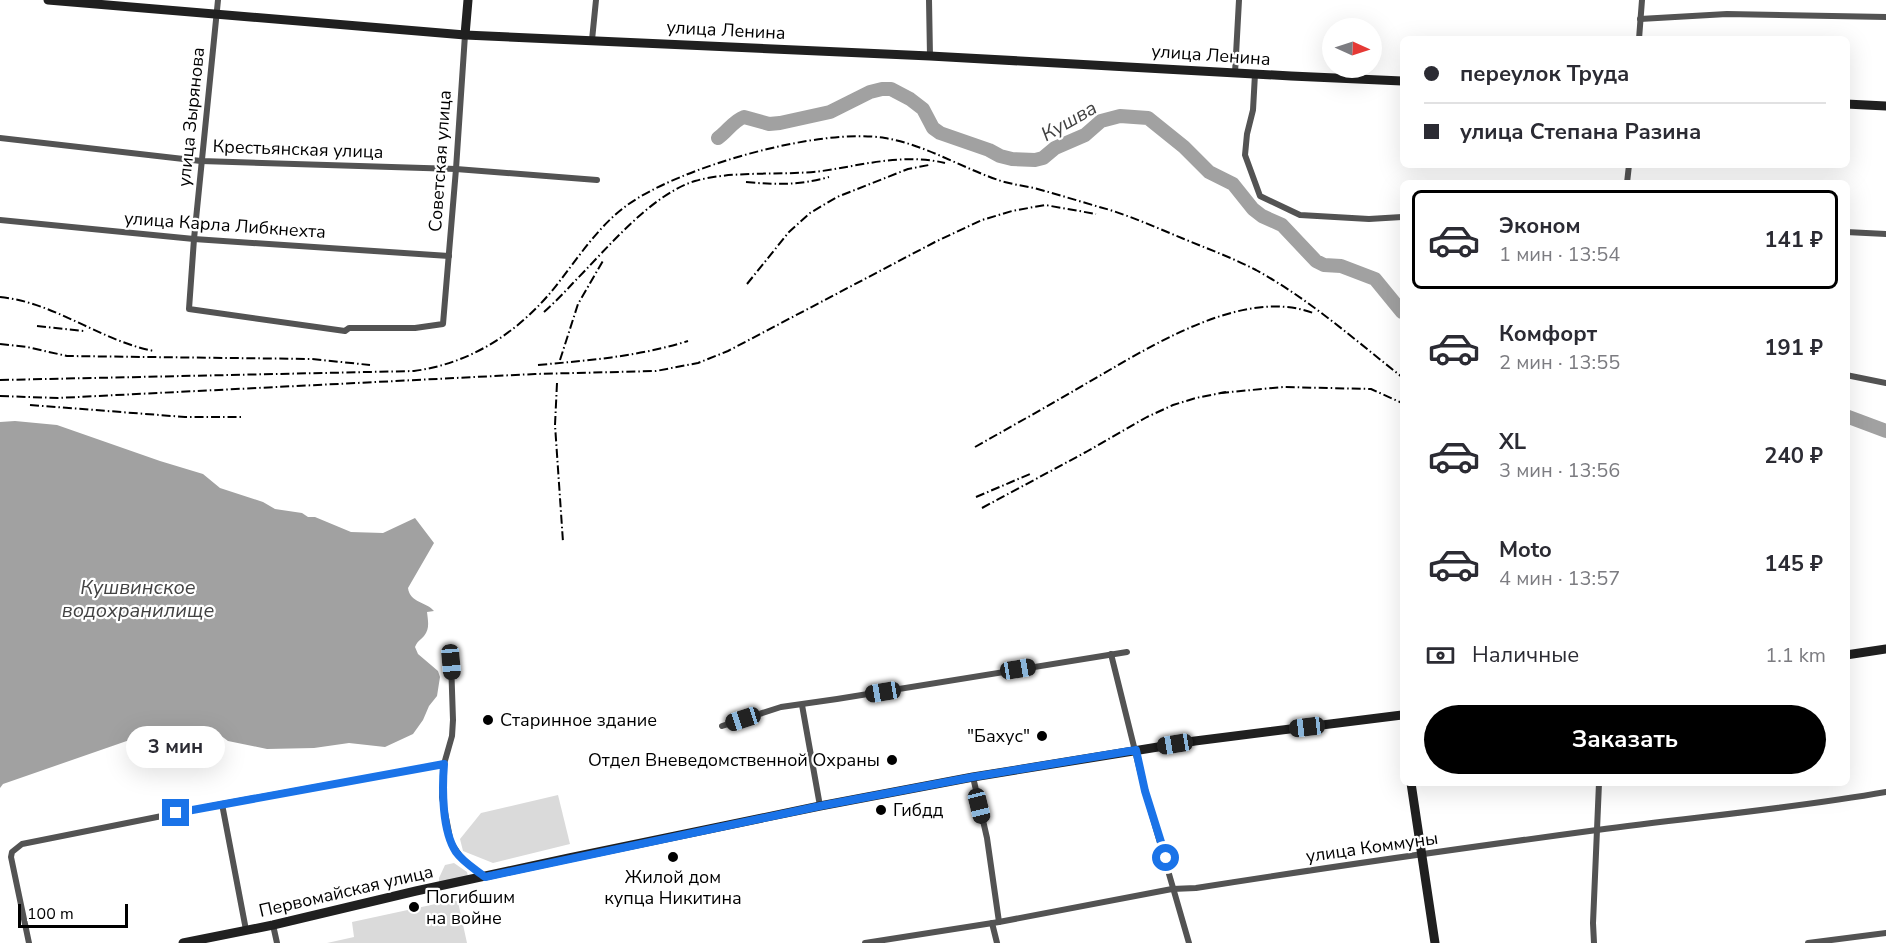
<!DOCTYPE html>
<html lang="ru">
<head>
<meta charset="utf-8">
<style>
  body { margin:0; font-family:"Nunito Sans",sans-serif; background:#f7f7f7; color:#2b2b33; height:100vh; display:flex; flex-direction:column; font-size:22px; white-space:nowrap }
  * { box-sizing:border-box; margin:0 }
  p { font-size:20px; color:#7c7c81 }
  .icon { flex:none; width:33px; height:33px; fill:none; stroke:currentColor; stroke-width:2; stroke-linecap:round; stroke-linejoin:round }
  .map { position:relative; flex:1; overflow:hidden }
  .side { position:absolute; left:1400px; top:180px; width:450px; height:606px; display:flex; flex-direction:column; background:#fff; border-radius:9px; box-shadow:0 6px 24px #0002 }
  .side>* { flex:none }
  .top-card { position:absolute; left:1400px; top:36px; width:450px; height:132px; border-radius:9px; box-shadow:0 6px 24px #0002; display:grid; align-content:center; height:132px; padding:0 24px; background:#fff }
  .needle { width:39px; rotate:93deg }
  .buttons { position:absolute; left:1322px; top:18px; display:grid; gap:12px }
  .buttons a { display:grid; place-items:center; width:60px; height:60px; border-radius:50%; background:#fff; box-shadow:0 6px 24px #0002; font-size:30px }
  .scale { position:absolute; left:18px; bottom:15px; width:110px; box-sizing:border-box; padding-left:6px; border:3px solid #000; border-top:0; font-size:16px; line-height:21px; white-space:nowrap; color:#000; -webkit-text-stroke:4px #fff; paint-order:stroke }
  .end { position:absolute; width:27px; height:27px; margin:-14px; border:8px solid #1a73e8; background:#fff; box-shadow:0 0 0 3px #fff }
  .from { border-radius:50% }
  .bubble { position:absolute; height:42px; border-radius:21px; background:#fff; box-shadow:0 6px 24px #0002; font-size:20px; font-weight:700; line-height:42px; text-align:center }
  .car { position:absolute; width:18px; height:36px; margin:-18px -9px; border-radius:8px; box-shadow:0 0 4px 2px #0007; background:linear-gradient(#222 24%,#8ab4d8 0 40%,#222 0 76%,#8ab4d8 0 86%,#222 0) }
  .top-card b { display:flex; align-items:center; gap:21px; height:57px; font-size:22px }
  .top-card b+b { border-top:2px solid #e1e1e2 }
  .top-card i { width:15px; height:15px; background:#2b2b33 }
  ul { padding:10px 0 0; list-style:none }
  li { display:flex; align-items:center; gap:18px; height:99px; margin:0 12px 9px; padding:0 12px; border:3px solid transparent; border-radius:9px }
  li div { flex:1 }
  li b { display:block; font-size:22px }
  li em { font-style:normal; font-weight:700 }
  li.selected { border-color:#000 }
  li>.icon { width:54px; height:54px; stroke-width:1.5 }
  .pay { display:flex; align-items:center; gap:15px; height:66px; padding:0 24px; font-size:22px }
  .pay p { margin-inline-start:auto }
  .action { display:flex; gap:12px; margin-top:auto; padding:12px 24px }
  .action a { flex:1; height:69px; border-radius:36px; background:#000; color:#fff; font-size:24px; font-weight:700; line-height:69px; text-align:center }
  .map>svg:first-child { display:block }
</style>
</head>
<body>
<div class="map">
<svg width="1886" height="943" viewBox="0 0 1886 943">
  <rect width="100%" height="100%" fill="#fff"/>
  <g fill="#dadada">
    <path d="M558 795 570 844 493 863 463 851 460 839 481 813Z"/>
    <path d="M454 863 467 872 468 876 439 882V878L445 865Z"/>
    <path d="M454 900 458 902 467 943H327L354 937 352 922Z"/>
  </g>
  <path fill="#a1a1a1" d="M15 421 57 425 160 461 203 474 220 488 263 502 275 509 302 513 308 517H315L351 532 383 533 415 518 434 543 408 588C410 603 427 602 434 611L427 612C428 621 430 629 424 636 420 641 418 640 415 647L418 654 438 671 440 677 437 696 429 706 423 720 413 734 385 747 349 743 314 748 267 749 228 741 212 729 144 735 3 784 0 788V422Z"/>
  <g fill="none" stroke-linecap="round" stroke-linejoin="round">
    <g stroke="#a1a1a1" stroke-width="14">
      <path d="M718 138C728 131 733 121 744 117L769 124 780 123 830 112 870 92 882 89H891L910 99 923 109 933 128 940 133 989 150 1000 156 1012 159 1035 160 1043 158 1055 148 1085 135 1101 121 1120 116 1148 118 1184 147 1209 172 1233 184 1253 209 1262 216 1282 225 1316 261 1324 265 1341 266 1375 279 1402 312"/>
      <path d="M1846 416 1886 431"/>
    </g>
    <g stroke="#535353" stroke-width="6">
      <path d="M218 0 194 239 189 309 345 331 349 328H415L443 324 456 169 465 35"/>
      <path d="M929 0 930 56"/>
      <path d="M1640 19 1727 14 1886 17"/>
      <path d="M1639 39 1642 0"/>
      <path d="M592 40 596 0"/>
      <path d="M1235 73 1239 0"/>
      <path d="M1255 74 1253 110 1247 134 1245 155 1260 196 1300 215 1369 219 1402 217"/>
      <path d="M0 138 201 161 456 169 597 180"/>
      <path d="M1627 183 1629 165"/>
      <path d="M0 220 194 239 449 256"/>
      <path d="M1846 232 1886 234"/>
      <path d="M1846 375 1886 383"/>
      <path d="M1111 654 1145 791 1189 943"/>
      <path d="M451 661 453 720 452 736 444 764 442 797 451 843 463 860 485 877"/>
      <path d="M802 705 820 806"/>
      <path d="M722 726 781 707 837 699 1127 652"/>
      <path d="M973 777 987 838 999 922"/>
      <path d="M222 804 246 930"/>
      <path d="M992 923 997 943"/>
      <path d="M273 925 277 943"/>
      <path d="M29 943 11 857 12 852 22 844 222 804 444 764"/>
      <path d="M865 943 999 922 1172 889 1196 888C1329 867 1463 848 1597 830 1693 817 1790 809 1886 792"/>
      <path d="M1594 943 1593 923 1599 783"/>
      <path d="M1808 943 1886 933"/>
    </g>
    <g stroke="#202020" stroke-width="9">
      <path d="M48 0 465 35 930 56 1291 76 1402 81"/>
      <path d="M465 35 468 0"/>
      <path d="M1846 104 1886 106"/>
      <path d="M1846 655 1886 649"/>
      <path d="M1411 783 1435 943"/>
      <path d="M183 943 273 925 416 891 569 858 820 806 973 777 1195 741 1402 715"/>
    </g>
    <g stroke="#000" stroke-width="2" stroke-dasharray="9 3 1.5 3" stroke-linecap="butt">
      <path d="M746 182C777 185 800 185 829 177"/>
      <path d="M747 284 789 232 810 213 837 197 908 169 929 165"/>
      <path d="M0 297C54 302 101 341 154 351"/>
      <path d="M544 312C554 303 564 293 573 283 606 250 650 195 695 181 733 170 782 176 822 171 863 165 904 153 945 163"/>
      <path d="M37 326 84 331"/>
      <path d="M0 344 27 347 67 356 312 359 370 365"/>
      <path d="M560 360 578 304 604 259"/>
      <path d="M538 365C591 360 636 357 688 341"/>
      <path d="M0 380 414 371C474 363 523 329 559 282 580 255 599 226 626 206 679 167 820 127 885 138 926 145 962 168 1001 181 1012 184 1023 186 1034 188 1060 195 1085 203 1110 210 1135 218 1160 229 1184 239 1208 249 1233 258 1256 270 1309 299 1355 340 1402 377"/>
      <path d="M557 383 555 425 563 542"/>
      <path d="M1220 393 1283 387 1371 389 1402 403"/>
      <path d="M0 396 58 398 535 374 656 371 698 363 728 351 935 242 982 220 1012 211 1045 205 1096 214"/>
      <path d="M30 405 185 417H241"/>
      <path d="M975 447C1012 426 1050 405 1087 383 1147 349 1242 286 1313 313"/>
      <path d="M976 497 1030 474"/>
      <path d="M982 508 1086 452 1147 417 1173 405 1196 398 1226 392"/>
    </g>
  </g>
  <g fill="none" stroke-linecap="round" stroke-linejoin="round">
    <path stroke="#1a73e8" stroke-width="8" d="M176 813 444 764C442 789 442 831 456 852 463 862 475 869 485 877L820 806 973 777 1136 750 1145 791 1166 858"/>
  </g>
  <g fill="#000" stroke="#fff" stroke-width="2">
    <circle cx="488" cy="720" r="6"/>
    <circle cx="1042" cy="736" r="6"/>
    <circle cx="892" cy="760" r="6"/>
    <circle cx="881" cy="810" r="6"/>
    <circle cx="673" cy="857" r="6"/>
    <circle cx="414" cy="907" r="6"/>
  </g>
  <g text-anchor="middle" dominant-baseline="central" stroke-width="4.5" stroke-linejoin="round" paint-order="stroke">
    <g font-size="18" fill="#000" stroke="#fff">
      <text transform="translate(726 30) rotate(3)">улица Ленина</text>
      <text transform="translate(1211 55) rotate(4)">улица Ленина</text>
      <text transform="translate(191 117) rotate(-84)">улица Зырянова</text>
      <text transform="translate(298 149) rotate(2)">Крестьянская улица</text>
      <text transform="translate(440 161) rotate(-86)">Советская улица</text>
      <text transform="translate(225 225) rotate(4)">улица Карла Либкнехта</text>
      <text transform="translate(1372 847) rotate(-8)">улица Коммуны</text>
      <text transform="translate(346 891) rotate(-13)">Первомайская улица</text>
    </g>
    <g font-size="18" fill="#000" stroke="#fff" text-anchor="start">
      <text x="500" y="720">Старинное здание</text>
      <text x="1030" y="736" text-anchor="end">"Бахус"</text>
      <text x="880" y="760" text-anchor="end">Отдел Вневедомственной Охраны</text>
      <text x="893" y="810">Гибдд</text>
      <text x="673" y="877" text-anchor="middle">Жилой дом<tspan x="673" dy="21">купца Никитина</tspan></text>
      <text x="426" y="897">Погибшим<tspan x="426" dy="21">на войне</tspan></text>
    </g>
    <g font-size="20" font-style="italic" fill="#424242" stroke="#fff">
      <text transform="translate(1069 121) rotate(-30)">Кушва</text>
      <text x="138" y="587">Кушвинское<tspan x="138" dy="23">водохранилище</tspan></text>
    </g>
  </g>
</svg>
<div class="buttons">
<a><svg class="needle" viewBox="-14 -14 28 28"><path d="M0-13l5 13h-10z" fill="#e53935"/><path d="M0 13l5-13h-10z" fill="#7c7c81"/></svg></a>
</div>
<div class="scale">100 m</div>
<i class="end from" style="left:1166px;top:858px"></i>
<i class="end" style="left:176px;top:813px"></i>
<div class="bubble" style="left:126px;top:726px;width:99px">3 мин</div>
<i class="car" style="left:451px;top:662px;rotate:175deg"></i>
<i class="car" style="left:1018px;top:669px;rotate:81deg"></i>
<i class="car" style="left:883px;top:692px;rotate:261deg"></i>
<i class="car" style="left:743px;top:719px;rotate:252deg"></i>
<i class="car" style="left:1307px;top:727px;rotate:263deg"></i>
<i class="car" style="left:1175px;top:744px;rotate:261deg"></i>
<i class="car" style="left:979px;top:806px;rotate:166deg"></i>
<div class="top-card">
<b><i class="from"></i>переулок Труда</b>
<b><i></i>улица Степана Разина</b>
</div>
<section class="side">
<ul>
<li class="selected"><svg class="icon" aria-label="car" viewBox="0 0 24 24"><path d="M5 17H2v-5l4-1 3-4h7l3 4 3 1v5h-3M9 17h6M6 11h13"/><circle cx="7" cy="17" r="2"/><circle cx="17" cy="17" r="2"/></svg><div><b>Эконом</b><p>1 мин · 13:54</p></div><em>141 ₽</em></li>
<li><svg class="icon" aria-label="car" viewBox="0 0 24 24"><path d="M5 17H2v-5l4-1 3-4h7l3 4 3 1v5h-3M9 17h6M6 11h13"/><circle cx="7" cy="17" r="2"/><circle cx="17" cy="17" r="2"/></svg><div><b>Комфорт</b><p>2 мин · 13:55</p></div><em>191 ₽</em></li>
<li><svg class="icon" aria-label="car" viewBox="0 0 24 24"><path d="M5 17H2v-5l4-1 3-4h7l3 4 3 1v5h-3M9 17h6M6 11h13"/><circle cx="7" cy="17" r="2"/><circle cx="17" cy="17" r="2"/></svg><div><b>XL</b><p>3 мин · 13:56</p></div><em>240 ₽</em></li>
<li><svg class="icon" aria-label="car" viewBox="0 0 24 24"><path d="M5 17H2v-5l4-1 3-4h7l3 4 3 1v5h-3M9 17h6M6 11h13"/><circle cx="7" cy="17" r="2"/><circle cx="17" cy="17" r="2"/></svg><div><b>Moto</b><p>4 мин · 13:57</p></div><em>145 ₽</em></li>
</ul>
<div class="pay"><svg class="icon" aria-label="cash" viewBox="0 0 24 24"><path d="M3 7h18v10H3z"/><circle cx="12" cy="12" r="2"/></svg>Наличные<p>1.1 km</p></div>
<div class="action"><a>Заказать</a></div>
</section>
</div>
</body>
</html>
